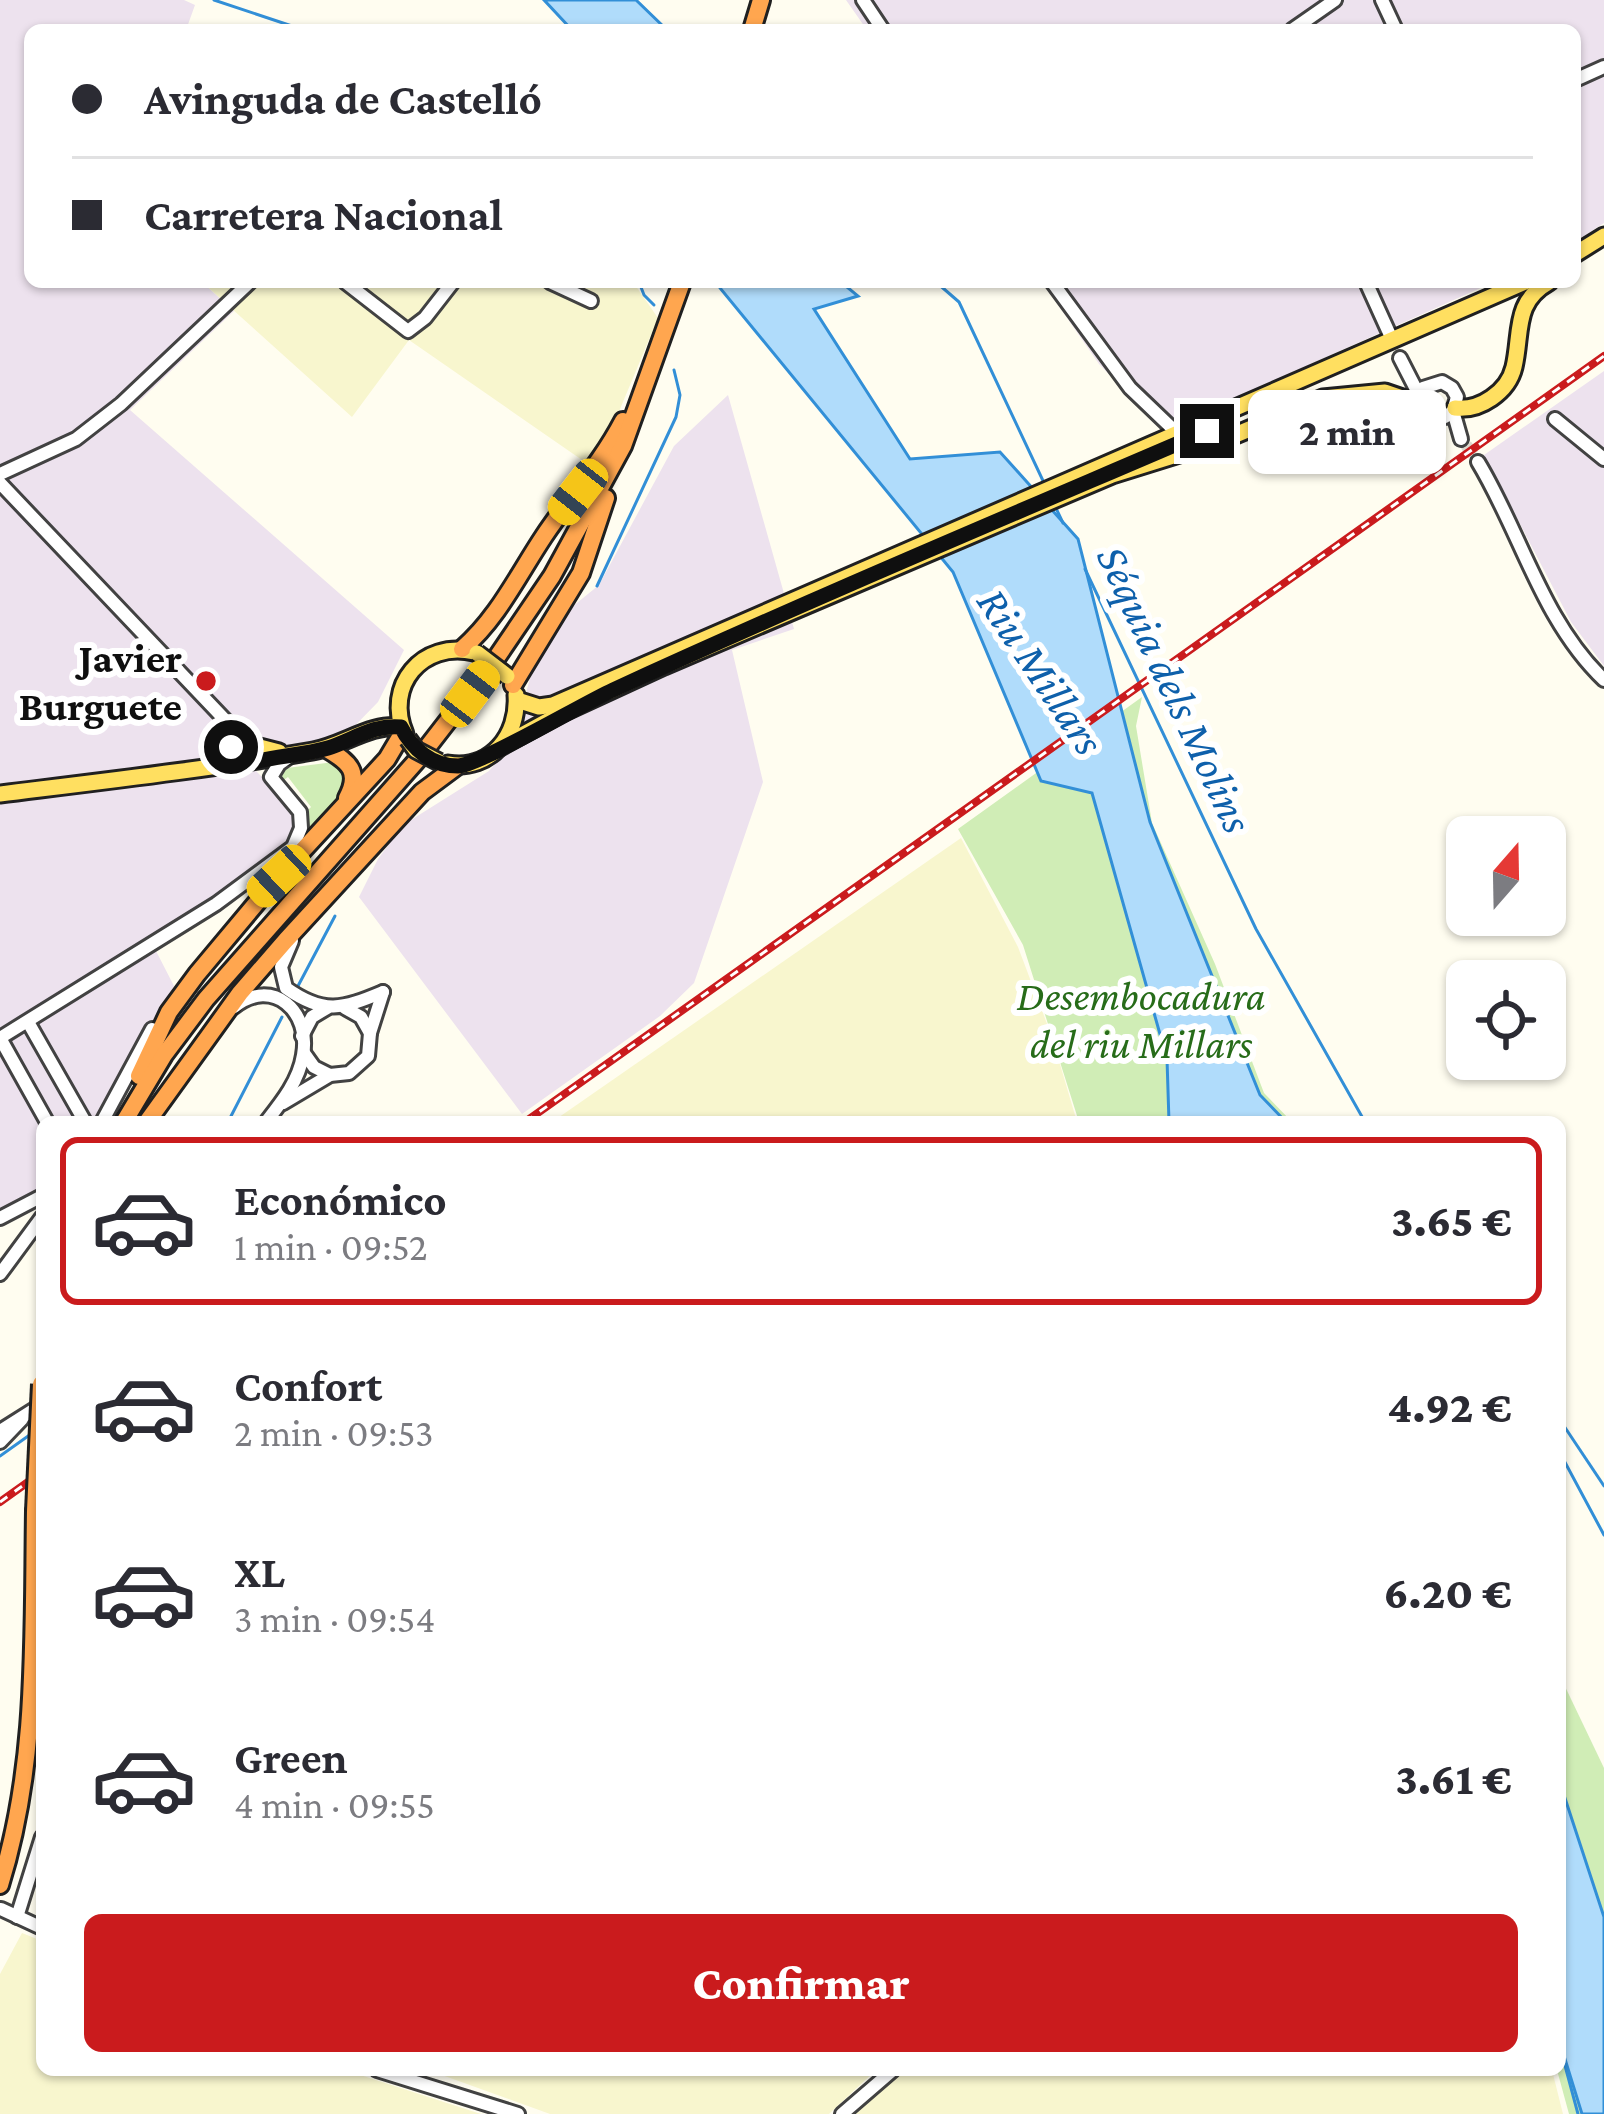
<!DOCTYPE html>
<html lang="es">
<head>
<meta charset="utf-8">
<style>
  body { margin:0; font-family:"Crimson Pro",serif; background:#f2f2f3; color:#2b2b33; height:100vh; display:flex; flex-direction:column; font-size:45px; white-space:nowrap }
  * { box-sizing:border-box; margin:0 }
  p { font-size:39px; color:#7c7c81 }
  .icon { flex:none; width:66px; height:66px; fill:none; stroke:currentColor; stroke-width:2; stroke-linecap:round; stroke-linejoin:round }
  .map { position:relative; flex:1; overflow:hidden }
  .panel { position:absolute; left:36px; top:1116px; width:1530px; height:960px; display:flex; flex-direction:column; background:#fff; border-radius:18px; box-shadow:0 3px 9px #0004 }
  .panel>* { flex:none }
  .guide { position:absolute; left:24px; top:24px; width:1557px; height:264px; border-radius:18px; box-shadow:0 3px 9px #0004; display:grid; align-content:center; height:264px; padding:0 48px; background:#fff }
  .needle { width:78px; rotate:20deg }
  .controls { position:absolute; left:1446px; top:816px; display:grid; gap:24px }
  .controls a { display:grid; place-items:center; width:120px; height:120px; border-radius:18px; background:#fff; box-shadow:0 3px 9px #0004; font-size:60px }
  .end { position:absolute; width:54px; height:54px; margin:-27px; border:15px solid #0f0f0f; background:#fff; box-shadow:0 0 0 6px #fff }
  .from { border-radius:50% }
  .bubble { position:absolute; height:84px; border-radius:18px; background:#fff; box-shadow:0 3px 9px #0004; font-size:39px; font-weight:800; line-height:84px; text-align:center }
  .car { position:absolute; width:36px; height:72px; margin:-36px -18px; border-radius:15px; box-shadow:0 0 9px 3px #0007; background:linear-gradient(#f5c518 24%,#345 0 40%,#f5c518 0 76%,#345 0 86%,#f5c518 0) }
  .guide b { display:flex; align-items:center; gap:42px; height:114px; font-size:45px }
  .guide b+b { border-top:3px solid #e1e1e2 }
  .guide i { width:30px; height:30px; background:#2b2b33 }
  ul { padding:21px 0 0; list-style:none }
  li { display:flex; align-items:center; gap:36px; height:168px; margin:0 24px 18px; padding:0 24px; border:6px solid transparent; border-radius:18px }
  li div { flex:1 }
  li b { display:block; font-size:45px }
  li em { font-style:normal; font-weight:800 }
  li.active { border-color:#ca1b1d }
  li>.icon { width:108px; height:108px; stroke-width:1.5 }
  .cta { display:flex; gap:24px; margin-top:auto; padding:24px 48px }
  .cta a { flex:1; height:138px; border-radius:18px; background:#ca1b1d; color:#fff; font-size:48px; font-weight:800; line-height:138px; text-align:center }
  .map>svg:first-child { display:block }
</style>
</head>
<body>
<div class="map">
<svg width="1604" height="2114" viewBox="0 0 1604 2114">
  <rect width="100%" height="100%" fill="#fffdf0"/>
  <g fill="#ede2ee">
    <path d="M0 0H184L195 5 186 30H30V282H202L234 311 130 410 404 650 378 702 341 740 253 768 298 813 296 849 156 951 174 986 97 1122H42V1194L0 1215Z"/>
    <path d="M846 0H1604V223L1575 242V30H867Z"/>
    <path d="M1042 282H1494L1163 430 1099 364Z"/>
    <path d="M1604 371V666L1571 622 1484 455Z"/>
    <path d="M728 395 794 629 732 650 763 782 694 983 660 1016 522 1114 359 897 378 859 403 825 489 771 512 744 532 671 572 607 599 585 674 446Z"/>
  </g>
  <g fill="#f8f6ce">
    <path d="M202 282H633L658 318 595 469 409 340 352 417Z"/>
    <path d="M961 838 1018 947 1052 1037 1077 1122H552Z"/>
    <path d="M22 1933 42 1941V2070H345L481 2114H0V1974Z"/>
    <path d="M428 2070H876L829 2114H550Z"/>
    <path d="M895 2070H1552L1563 2114H845Z"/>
  </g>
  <g fill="#d0edb6">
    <path d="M1142 697 1136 726 1152 823 1215 964 1264 1093 1292 1122H1079L1023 945 958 829Z"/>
    <path d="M334 762 348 776 343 794 303 840 305 813 311 807 288 777 281 782 279 769Z"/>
    <path d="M1560 1676 1604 1768V2114H1569L1557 2070Z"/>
  </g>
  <g fill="#b0dcfb" stroke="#328fd7" stroke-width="3">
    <path d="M544 0H636L667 30H572Z"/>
    <path d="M720 282H841L858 296 814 309 910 459 1000 452 1078 539 1150 822 1260 1095 1286 1122H1169L1167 1059 1092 793 1041 781 953 572 720 288Z"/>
    <path d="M1560 1783 1604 1917V2114H1582L1560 2043Z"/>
  </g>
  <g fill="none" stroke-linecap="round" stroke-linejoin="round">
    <g stroke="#328fd7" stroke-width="3">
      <path d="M214 0 304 30"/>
      <path d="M639 282 644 295 654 305"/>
      <path d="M936 282 959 302 1045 485"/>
      <path d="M1054 504 1063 523"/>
      <path d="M1085 569 1256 929 1365 1122"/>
      <path d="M597 586 676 417 680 395 674 370"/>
      <path d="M298 986 335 916"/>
      <path d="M228 1122 282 1017"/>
      <path d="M1560 1420 1604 1486"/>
      <path d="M1560 1453 1604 1535"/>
      <path d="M0 1456 31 1434"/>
      <path d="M1560 2047 1578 2114"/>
    </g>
    <path stroke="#dbd9ce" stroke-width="12" stroke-dasharray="12 6" stroke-linecap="butt" d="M1466 445 1478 462"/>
    <g stroke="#424242" stroke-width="18">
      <g id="minor">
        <path d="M863 0 883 30"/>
        <path d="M1382 0 1396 30"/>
        <path d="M1292 30 1335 0"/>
        <path d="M1575 80 1604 67"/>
        <path d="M345 282 408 331 425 318 453 282"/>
        <path d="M550 282 591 301"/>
        <path d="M1052 282 1130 388 1178 434"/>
        <path d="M1366 282 1390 335"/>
        <path d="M1400 358 1420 397"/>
        <path d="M1453 411 1445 417 1428 416 1420 404 1423 388 1442 382 1452 388 1457 397 1453 411 1461 439"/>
        <path d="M1555 419 1604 459"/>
        <path d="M1478 462C1521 533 1542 621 1604 680"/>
        <path d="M0 474 76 439 121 404 250 282"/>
        <path d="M0 483 247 743"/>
        <path d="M292 941 281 967 286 988C324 1015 342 1009 383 992"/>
        <path d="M234 1007C273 976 311 1012 303 1055 299 1081 281 1103 266 1122"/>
        <path d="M345 1008 361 1017 370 1033"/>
        <path d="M28 1022 85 1122"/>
        <path d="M302 1036 312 1017 327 1008"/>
        <path d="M0 1038 216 904 293 847 301 828 300 812 271 777 279 764 289 757"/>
        <path d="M0 1038 47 1122"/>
        <path d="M304 1053 314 1067 330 1075"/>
        <path d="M283 1103 330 1075 349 1073 368 1056 370 1033 383 992"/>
        <path d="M102 1122 152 1029"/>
        <path d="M0 1218 42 1196"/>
        <path d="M0 1274 42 1217"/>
        <path d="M0 1431 41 1405"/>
        <path d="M0 1442 22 1419"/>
        <path d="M1 1909 42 1928"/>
        <path d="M17 1917 42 1837"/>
        <path d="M377 2070 518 2114"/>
        <path d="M842 2114 893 2070"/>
      </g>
    </g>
    <g stroke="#202020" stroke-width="21">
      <g id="major">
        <path d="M1575 254 1604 236"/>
        <path d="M1455 408C1480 411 1508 392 1514 367 1522 333 1513 302 1549 282"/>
        <path d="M517 700 539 707 553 705 1525 282"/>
        <path d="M405 734C384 686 422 640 474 652"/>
        <path d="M500 747 560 714 664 666 1112 475 1221 441 1323 398 1385 392 1420 404"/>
        <path d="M212 763 240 742 279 752"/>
        <path d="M448 764C491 771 519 735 516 695"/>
        <path d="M0 794C105 781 209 769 313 751 343 746 370 723 401 727"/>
      </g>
    </g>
    <g stroke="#202020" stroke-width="22">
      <g id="highway">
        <path d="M752 30 761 0"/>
        <path d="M462 649C498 618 518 575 544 536 570 497 601 463 623 421"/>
        <path d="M513 685 581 573 606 498"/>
        <path d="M327 749C349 762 361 772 347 798"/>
        <path d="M139 1076 169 1012 197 974 279 876 387 759 403 732"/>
        <path d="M124 1122 164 1055 206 999 419 758 495 660 552 576 623 446 682 282"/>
        <path d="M147 1122 240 993 286 940 422 792 457 766"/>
        <path d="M0 1885C38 1764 33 1637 35 1511"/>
      </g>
    </g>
    <use href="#minor" stroke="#fff" stroke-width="12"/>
    <use href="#major" stroke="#ffdf60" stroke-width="15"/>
    <use href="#highway" stroke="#ffa64f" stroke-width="16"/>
    <g stroke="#ca1b1d" stroke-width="8">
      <g id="rail">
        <path d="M525 1122 1604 356"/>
        <path d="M0 1502 42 1472"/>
      </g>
    </g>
    <use href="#rail" stroke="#fff" stroke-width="3" stroke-dasharray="9" stroke-linecap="butt"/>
    <g stroke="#202020" stroke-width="21" stroke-linecap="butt">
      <g id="major-bridge">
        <path d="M477 653 507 676"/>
        <path d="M408 739 416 750 439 762"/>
      </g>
    </g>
    <g stroke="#202020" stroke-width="22" stroke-linecap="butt">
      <path id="highway-bridge" d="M35 1511 41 1384"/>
    </g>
    <use href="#major-bridge" stroke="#ffdf60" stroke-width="15"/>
    <use href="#highway-bridge" stroke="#ffa64f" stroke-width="16"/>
  </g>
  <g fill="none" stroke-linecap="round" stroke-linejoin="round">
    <path stroke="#0f0f0f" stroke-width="15" d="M231 747 232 759 243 765C270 756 301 756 328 748 353 740 374 724 401 727 412 749 432 766 458 766 478 766 584 703 613 690 809 600 1009 516 1207 431"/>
  </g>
  <circle fill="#ca1b1d" stroke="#fff" stroke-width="4.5" cx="206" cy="681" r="12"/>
  <g text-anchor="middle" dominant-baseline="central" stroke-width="12" stroke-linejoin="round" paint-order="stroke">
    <g font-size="42" font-weight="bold" fill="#0f0f0f" stroke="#fff" text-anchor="end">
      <text x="182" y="657">Javier<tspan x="182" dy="48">Burguete</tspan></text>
    </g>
    <g font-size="42" font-style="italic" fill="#276c19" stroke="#fff">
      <text x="1141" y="995">Desembocadura<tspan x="1141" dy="48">del riu Millars</tspan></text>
    </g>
    <g font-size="45" font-style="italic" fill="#0e60ab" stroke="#fff">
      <text transform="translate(1041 671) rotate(56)">Riu Millars</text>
      <text transform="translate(1175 689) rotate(65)">Séquia dels Molins</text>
    </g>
  </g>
</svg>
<div class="controls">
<a><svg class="needle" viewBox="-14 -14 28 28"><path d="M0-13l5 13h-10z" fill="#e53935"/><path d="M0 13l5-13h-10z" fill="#7c7c81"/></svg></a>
<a><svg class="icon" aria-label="locate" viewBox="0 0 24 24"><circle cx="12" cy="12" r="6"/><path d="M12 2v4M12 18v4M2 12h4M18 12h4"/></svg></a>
</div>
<i class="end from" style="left:231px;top:747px"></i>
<i class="end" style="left:1207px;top:431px"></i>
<div class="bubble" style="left:1248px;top:390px;width:198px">2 min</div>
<i class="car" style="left:578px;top:492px;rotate:218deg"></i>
<i class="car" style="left:470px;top:694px;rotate:37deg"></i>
<i class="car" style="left:279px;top:876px;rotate:227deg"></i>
<div class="guide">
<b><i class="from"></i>Avinguda de Castelló</b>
<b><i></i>Carretera Nacional</b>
</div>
<section class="panel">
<ul>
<li class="active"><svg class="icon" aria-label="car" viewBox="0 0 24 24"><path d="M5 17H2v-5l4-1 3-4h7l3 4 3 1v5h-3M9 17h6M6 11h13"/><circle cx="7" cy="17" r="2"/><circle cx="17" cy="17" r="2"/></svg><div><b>Económico</b><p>1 min · 09:52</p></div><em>3.65 €</em></li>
<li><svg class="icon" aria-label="car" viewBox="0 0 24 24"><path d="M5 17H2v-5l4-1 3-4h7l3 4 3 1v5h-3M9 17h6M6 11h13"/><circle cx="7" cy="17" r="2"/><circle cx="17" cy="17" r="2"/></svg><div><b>Confort</b><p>2 min · 09:53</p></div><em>4.92 €</em></li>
<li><svg class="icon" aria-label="car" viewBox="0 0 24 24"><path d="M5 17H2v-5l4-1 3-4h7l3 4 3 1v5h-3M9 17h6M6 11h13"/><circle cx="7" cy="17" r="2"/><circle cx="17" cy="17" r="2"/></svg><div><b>XL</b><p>3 min · 09:54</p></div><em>6.20 €</em></li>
<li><svg class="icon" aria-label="car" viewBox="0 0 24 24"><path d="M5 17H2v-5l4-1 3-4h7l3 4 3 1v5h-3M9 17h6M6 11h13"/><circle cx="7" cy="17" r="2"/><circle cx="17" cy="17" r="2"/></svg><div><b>Green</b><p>4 min · 09:55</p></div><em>3.61 €</em></li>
</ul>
<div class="cta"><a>Confirmar</a></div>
</section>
</div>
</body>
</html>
